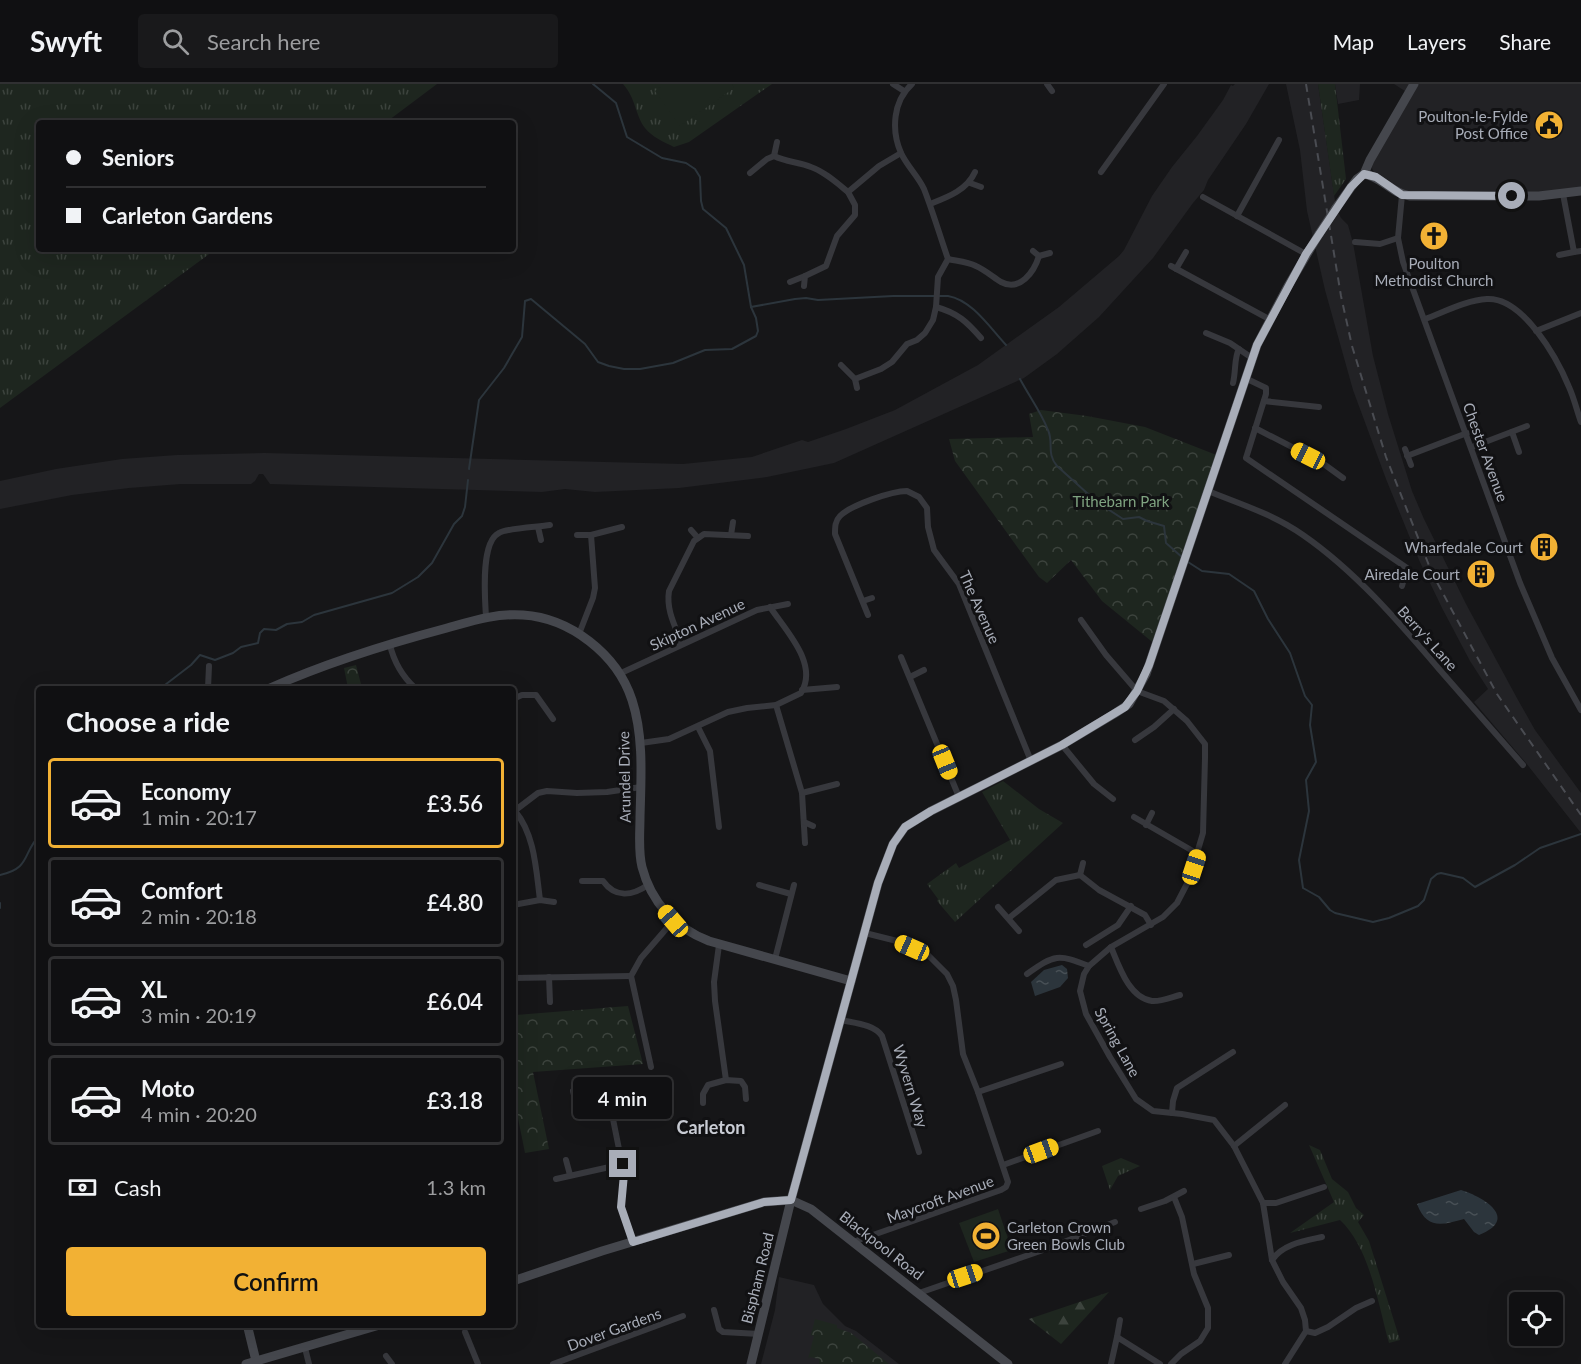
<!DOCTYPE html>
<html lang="en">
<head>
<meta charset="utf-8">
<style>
  body { margin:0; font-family:Lato,sans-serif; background:#19191b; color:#f1f3f6; height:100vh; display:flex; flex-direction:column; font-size:22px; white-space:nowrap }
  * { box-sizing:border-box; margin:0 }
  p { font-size:20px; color:#9c9d9f }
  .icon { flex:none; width:33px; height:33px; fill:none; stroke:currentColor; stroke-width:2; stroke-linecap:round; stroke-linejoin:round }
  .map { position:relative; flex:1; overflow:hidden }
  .side { position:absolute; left:36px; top:602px; width:480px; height:642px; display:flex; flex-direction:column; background:#101012; border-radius:6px; box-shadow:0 6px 24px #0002,0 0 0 2px #303032 }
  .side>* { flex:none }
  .guide { position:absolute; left:36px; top:36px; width:480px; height:132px; border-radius:6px; box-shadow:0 6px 24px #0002,0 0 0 2px #303032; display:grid; align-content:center; height:132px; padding:0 30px; background:#101012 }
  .fabs { position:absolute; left:1509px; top:1208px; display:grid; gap:12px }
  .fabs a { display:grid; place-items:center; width:54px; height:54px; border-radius:6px; background:#101012; box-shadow:0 6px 24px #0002,0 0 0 2px #303032; font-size:30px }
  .end { position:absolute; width:27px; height:27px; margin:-14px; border:8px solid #a8adb8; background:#111; box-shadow:0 0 0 3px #111 }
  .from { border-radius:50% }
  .bubble { position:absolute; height:42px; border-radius:6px; background:#101012; box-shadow:0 6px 24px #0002,0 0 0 2px #303032; font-size:20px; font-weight:600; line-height:42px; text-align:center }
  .car { position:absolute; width:18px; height:36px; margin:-18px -9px; border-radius:8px; box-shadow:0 0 4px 2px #0007; background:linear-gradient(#f5c518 24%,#345 0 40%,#f5c518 0 76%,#345 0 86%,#f5c518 0) }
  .guide b { display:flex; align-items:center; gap:21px; height:57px; font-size:22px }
  .guide b+b { border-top:2px solid #303032 }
  .guide i { width:15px; height:15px; background:#f1f3f6 }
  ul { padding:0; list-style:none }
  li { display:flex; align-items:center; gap:18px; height:90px; margin:0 12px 9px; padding:0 18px; border:3px solid #303032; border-radius:6px }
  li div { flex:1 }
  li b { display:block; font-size:22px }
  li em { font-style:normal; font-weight:600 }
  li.selected { border-color:#f2b134 }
  li>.icon { width:54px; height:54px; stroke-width:1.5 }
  h2 { padding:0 30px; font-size:27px; line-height:72px }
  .pay { display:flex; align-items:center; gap:15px; height:66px; padding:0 30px; font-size:22px }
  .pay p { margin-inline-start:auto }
  .button { display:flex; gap:12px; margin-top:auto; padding:12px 30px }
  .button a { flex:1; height:69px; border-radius:6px; background:#f2b134; color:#111; font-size:24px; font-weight:600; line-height:69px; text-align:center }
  header { display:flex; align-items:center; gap:36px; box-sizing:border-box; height:84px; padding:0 30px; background:#101012; border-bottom:2px solid #303032 }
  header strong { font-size:28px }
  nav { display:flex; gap:33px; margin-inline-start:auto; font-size:21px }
  .search { width:420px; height:54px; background:#19191b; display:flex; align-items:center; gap:15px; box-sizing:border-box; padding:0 21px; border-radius:6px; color:#9c9d9f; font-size:22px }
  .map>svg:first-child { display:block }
</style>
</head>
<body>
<header>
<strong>Swyft</strong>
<div class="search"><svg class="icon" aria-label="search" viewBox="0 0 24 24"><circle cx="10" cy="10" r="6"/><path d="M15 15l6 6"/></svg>Search here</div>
<nav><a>Map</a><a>Layers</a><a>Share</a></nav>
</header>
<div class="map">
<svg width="1581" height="1280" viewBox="0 0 1581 1280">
  <defs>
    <pattern id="grass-tufts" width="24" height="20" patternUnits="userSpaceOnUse" patternTransform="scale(1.5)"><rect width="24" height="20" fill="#1e261f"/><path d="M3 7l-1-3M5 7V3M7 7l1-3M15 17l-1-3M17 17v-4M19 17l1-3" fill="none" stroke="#3c433d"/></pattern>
    <pattern id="forest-firs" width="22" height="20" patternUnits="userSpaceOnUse" patternTransform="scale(1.5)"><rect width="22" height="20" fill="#1e261f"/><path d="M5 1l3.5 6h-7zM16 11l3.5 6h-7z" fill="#3c433d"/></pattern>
    <pattern id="park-crowns" width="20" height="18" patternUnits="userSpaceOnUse" patternTransform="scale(1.5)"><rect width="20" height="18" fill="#1e261f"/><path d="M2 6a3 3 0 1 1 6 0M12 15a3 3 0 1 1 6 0" fill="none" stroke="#3c433d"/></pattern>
    <pattern id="water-ripples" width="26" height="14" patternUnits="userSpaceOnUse" patternTransform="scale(1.5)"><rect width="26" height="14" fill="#2c353c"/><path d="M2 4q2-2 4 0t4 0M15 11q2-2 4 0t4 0" fill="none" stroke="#485056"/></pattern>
  </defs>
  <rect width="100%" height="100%" fill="#161618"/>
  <g fill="#222225">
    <path d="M1235 0H1269L1246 40 1208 96 1204 106 1193 119 1153 174 1099 233 1057 270 1024 294 834 379 767 393 679 404 595 408 565 405 542 408 270 400 263 390H259L255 397 251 400H181L129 404 72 411 0 425V397L56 385 122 375 177 371 265 369 683 380 752 373 802 356 808 358 846 345 895 326 978 281 1059 223 1119 172 1124 166 1152 112 1172 83 1197 52 1223 16 1231 1 1233 2Z"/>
    <path d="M1286 0H1318L1336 124 1341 134 1348 141 1353 159 1373 272 1388 330 1412 407 1424 435 1466 520 1518 616 1535 646 1581 709V749L1526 679 1474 618 1488 605 1470 577 1442 524 1419 476 1386 395 1353 306 1325 206 1307 127 1300 66Z"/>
    <path d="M1335 0H1360L1359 16 1338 20Z"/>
    <path d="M1394 0H1581V107L1410 112 1375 93 1372 84 1373 71 1408 9Z"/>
    <path d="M779 1193 814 1201 823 1220 845 1242 856 1247 899 1280H761L775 1226Z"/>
  </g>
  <g fill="url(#grass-tufts)">
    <path d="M0 0H437L385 39H39V165H216L0 324Z"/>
    <path d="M623 0H772L689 58 674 63C664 58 652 53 645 44 635 31 636 14 623 0Z"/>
    <path d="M1318 0H1335L1346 95 1334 112Z"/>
    <path d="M1003 697 1039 725 1063 739 955 838 937 817 938 815 927 800 956 779 959 784 1010 756 982 708Z"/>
    <path d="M1309 1061 1320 1066 1332 1095 1348 1108 1356 1124 1364 1131 1358 1138 1369 1157 1400 1256 1389 1259C1378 1220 1370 1164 1340 1136L1290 1149 1334 1118Z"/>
    <path d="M1121 1074 1140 1082 1118 1092 1110 1106 1102 1082Z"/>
  </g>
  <g fill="url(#forest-firs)">
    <path d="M0 187 1 191 9 192 12 198 0 230Z"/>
    <path d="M1109 1208 1061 1260 1029 1235Z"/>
  </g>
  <g fill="url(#park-crowns)">
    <path d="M1041 326 1087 332 1145 343 1219 372 1156 561 1102 517 1071 476 1047 499 1039 493 955 377 949 355 1033 353 1029 330Z"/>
    <path d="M356 581 362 604H348L344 584Z"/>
    <path d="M628 922 643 980 533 988 549 1065 525 1069 516 1024H513V925L516 931Z"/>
    <path d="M815 1235 837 1241V1244L851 1249 889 1280H819V1275L810 1273 808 1275 814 1252 811 1251Z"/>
  </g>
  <g fill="#1e261f">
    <path d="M664 0H732L734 4 680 42 655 7Z"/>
    <path d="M998 1125 1012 1166 974 1178 959 1139Z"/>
  </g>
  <g fill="url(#water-ripples)">
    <path d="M1062 881 1067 885 1068 894 1060 903 1035 912 1031 898 1044 886Z"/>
    <path d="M1461 1106C1484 1113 1520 1135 1479 1151L1474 1148 1464 1135C1442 1141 1427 1146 1417 1120Z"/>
  </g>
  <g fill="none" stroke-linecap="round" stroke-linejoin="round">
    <g stroke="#2c353c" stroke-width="2">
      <path d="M593 0 616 19 627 53 662 74 686 79 695 85 700 93 701 117 703 125 726 144 744 181 751 223 795 215 806 214 818 216 893 212H948C972 216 990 244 1006 261"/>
      <path d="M1020 295C1029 312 1041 328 1048 346 1054 359 1046 369 1057 382L1097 418 1123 435 1139 433 1147 437 1164 442 1166 459 1183 474"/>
      <path d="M469 385 479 316 504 284 522 253 525 217 531 215 585 260 598 278 609 282 624 285H640L673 279 705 266 732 265 756 252 758 247 756 234 751 223"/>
      <path d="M1188 478 1202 487 1229 490 1254 507 1268 535 1290 569 1305 612 1312 621 1310 641 1316 678 1306 696 1309 727 1299 776 1303 804 1319 813 1330 826 1335 829 1373 838 1389 834 1418 822 1424 816 1431 795 1437 790 1441 789 1463 794 1475 803 1515 781 1540 764 1581 750"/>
      <path d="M161 604 191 581 200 571 215 576 233 569 241 563 258 559 260 549 264 545 276 546 287 540 302 538 314 531 392 509 418 493 432 479 454 440 462 432 465 423 468 396"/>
      <path d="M0 791C31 784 22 770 39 752"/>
      <path d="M0 819V824"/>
    </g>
    <g stroke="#37383d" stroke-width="6">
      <path d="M893 0 904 7"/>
      <path d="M1047 0 1052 7"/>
      <path d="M774 72 777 58"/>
      <path d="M1101 88 1164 0"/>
      <path d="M750 89 767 75 774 72C786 78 799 78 811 83 825 88 837 99 848 108"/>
      <path d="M970 99 981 103"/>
      <path d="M1563 110 1574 168 1581 167"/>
      <path d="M1402 111 1398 154 1403 178 1520 499 1552 574 1581 626"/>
      <path d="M1203 113 1306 170"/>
      <path d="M930 120C948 113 967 106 975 88"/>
      <path d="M1237 132 1279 56"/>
      <path d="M1355 158 1380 160 1398 154"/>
      <path d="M1559 171 1574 168"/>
      <path d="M1039 172 1050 169"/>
      <path d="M948 175C957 177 968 178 976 182 985 186 993 193 1001 198 1020 208 1034 188 1039 172L1033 167"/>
      <path d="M1171 182 1271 236"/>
      <path d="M1176 185 1186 168"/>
      <path d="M790 198 805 192"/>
      <path d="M804 202 805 192 826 182 837 152 855 131V121L848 108 879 82 901 69"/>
      <path d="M936 223C958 229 967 238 981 254"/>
      <path d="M1425 235C1444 228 1467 216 1487 215 1523 213 1557 274 1569 303 1574 314 1577 327 1581 338"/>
      <path d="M1536 247 1581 229"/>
      <path d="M1206 249 1230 259 1252 274"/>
      <path d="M841 281 855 295 857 304"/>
      <path d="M1245 294 1266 304V310L1246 374 1407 484 1402 502"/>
      <path d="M855 295 881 285 892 278 907 260 917 256 925 249 933 236 936 223 938 193 948 175C940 152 933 128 924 105 918 92 907 82 901 69 891 46 893 17 912 0"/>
      <path d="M1233 299C1236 288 1234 273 1239 265"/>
      <path d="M1264 317 1319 323"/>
      <path d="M1255 344 1321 378 1343 394"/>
      <path d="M1512 348 1519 368"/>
      <path d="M1472 363 1527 342"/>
      <path d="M1405 365 1411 381"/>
      <path d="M1407 372 1467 349"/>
      <path d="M1208 407C1240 420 1273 430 1303 451 1355 487 1398 537 1439 585 1467 617 1495 649 1523 681"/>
      <path d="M538 443 541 456"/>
      <path d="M691 446 698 454"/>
      <path d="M577 451H591"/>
      <path d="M731 451 733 438"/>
      <path d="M863 517 872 514"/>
      <path d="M868 531 835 450C835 443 835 437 840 432 851 421 892 407 907 407L919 413 927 424 928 443 934 466 959 500 1031 677"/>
      <path d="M486 533C485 515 480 458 499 449 507 444 538 443 550 441"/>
      <path d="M1081 536 1106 571 1137 607 1164 617 1187 637 1205 660V674L1203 749 1189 796 1177 819 1163 833 1111 863 1089 882 1084 890 1080 907 1086 930 1110 973 1136 1015 1153 1027 1182 1030 1214 1036 1234 1062 1263 1119 1272 1176 1283 1198 1301 1224 1305 1236 1306 1247 1285 1280"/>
      <path d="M579 550 593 514 595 504 591 451 622 443"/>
      <path d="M682 560C675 542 666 526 669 507L694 457 704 450 748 452"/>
      <path d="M390 561C394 578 402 592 415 604"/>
      <path d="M901 573 959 713"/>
      <path d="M619 590 757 526 788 520"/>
      <path d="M910 593 924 586"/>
      <path d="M208 604 209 582"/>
      <path d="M802 606 837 603"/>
      <path d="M513 615 522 611H536L553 635"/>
      <path d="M776 621 802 709 805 759"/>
      <path d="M698 643 710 667 719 743"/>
      <path d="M1135 656 1154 643 1174 625"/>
      <path d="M641 659 669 655 728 628 747 624 776 621 801 609C819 580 786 547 770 523"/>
      <path d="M1062 661 1094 700 1113 715"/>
      <path d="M802 709 837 700"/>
      <path d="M515 727C535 751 536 786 540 816"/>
      <path d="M513 728 538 709 547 707 577 709 607 708 641 703"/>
      <path d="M1134 733 1198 770"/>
      <path d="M804 738 813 742"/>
      <path d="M1146 741 1152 729"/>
      <path d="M1080 791 1083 779"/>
      <path d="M582 797H603C615 814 632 812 648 801"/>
      <path d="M759 801 791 810"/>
      <path d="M513 821 540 816 554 818"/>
      <path d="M998 823 1019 847"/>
      <path d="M1009 834 1056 796 1080 791 1099 806 1145 831 1151 841"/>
      <path d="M719 861 714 898 715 917 726 996"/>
      <path d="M1086 861 1118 841 1131 822"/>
      <path d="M1111 863C1119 882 1129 914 1152 917 1160 918 1172 913 1180 911"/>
      <path d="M775 875 794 801"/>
      <path d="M1027 890C1055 870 1058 870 1089 882"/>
      <path d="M549 893 550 918"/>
      <path d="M513 894 631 892"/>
      <path d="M841 936C853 939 874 940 882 952L919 1068"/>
      <path d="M651 983 631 892 641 874 673 837"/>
      <path d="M573 1007 578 1027"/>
      <path d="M978 1008 1061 980"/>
      <path d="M576 1017C587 1016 602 1011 610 1020L624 1090 621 1123 633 1158"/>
      <path d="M703 1019V1010L708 1001 726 996 741 997 745 1003 746 1015"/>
      <path d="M1172 1029 1173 1017 1177 1004 1233 968"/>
      <path d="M1234 1062 1285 1021"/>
      <path d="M566 1076 570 1091"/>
      <path d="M1003 1081 1098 1047"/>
      <path d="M556 1095 623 1080"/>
      <path d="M513 1111 514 1110"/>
      <path d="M1263 1119H1276L1324 1103"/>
      <path d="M1141 1125 1165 1117 1184 1107"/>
      <path d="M853 1158 1001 1106 1006 1103 1008 1098 978 1008 963 970 956 916 953 902 947 890 928 871 897 857 865 849"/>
      <path d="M1272 1176C1283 1160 1304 1157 1322 1153"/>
      <path d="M1193 1180 1229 1171"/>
      <path d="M919 1209 1046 1165 1115 1138"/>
      <path d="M714 1226 719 1245 723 1248 759 1250"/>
      <path d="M1306 1247 1315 1249 1328 1243 1356 1224 1372 1217"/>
      <path d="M465 1248 478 1280"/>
      <path d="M1117 1253 1120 1236"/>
      <path d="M305 1264 309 1280"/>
      <path d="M386 1272 392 1280"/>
      <path d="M553 1280 683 1232"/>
      <path d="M1111 1280 1117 1253 1160 1280"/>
      <path d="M1171 1280 1181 1270 1200 1257 1208 1244V1224L1194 1190 1182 1133 1174 1113"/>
    </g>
    <g stroke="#45474d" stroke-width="9">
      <path d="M1364 90C1381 92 1392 110 1410 112H1539L1581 107"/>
      <path d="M1336 124 1357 95 1364 90 1370 76 1414 0"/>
      <path d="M270 604C326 579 387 560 447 544 472 537 496 529 523 531 570 534 617 570 632 616 644 653 641 694 640 733 640 749 638 767 642 783 651 818 675 844 709 857L851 897"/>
      <path d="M513 1197 602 1167 764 1118 791 1116 811 1125 1008 1280"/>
      <path d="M247 1240 256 1277"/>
      <path d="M246 1280 383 1240"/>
      <path d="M751 1280 791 1116 878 799 893 760 905 743 931 727 1062 661 1114 630 1129 620 1146 590 1257 261 1288 202 1319 150"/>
    </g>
    <path stroke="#4a4c52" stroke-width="2" stroke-dasharray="8 6" stroke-linecap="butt" d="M1306 0 1341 212 1352 262 1386 373 1432 489 1497 610 1581 731"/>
    <path stroke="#45474d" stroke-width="9" d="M1319 150 1336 124"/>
  </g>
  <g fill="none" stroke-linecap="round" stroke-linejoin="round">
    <path stroke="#a8adb8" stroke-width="8" d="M623 1080 624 1090 621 1123 633 1158 764 1118 791 1116 878 799 893 760 905 743 931 727 1062 661 1125 623 1137 607 1149 581 1257 261 1306 170 1351 103 1364 90 1376 93 1402 111 1512 112"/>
  </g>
  <defs>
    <g id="civic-disc" transform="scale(1.5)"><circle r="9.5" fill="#f2b134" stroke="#111113"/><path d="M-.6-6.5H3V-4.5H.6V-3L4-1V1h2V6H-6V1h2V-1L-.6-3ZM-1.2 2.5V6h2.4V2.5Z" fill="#111"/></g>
    <g id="church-disc" transform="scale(1.5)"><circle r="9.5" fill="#f2b134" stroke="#111113"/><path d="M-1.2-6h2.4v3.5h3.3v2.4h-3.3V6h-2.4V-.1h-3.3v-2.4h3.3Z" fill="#111"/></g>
    <g id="building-disc" transform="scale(1.5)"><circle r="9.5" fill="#f2b134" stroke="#111113"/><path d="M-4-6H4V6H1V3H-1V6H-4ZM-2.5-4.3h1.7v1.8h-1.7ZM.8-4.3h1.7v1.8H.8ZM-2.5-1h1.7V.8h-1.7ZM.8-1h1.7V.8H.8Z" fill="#111"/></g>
    <g id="stadium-disc" transform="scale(1.5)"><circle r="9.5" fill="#f2b134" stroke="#111113"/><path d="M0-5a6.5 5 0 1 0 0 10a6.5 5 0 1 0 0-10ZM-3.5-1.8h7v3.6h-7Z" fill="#111"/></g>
  </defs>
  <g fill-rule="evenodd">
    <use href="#civic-disc" x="1549" y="41"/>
    <use href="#church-disc" x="1434" y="152"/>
    <use href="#building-disc" x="1544" y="463"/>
    <use href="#building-disc" x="1481" y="490"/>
    <use href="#stadium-disc" x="986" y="1152"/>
  </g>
  <g text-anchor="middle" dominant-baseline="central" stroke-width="6" stroke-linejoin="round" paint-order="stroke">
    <g font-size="15" fill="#a8adb8" stroke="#111113" text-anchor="end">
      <text x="1528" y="32">Poulton-le-Fylde<tspan x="1528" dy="17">Post Office</tspan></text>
      <text x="1434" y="179" text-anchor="middle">Poulton<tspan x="1434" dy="17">Methodist Church</tspan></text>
      <text x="1523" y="463">Wharfedale Court</text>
      <text x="1460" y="490">Airedale Court</text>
      <text x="1007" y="1143" text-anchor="start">Carleton Crown<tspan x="1007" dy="17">Green Bowls Club</tspan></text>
    </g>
    <g font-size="15" fill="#a8adb8" stroke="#111113">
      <text transform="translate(1486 368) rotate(70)">Chester Avenue</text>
      <text transform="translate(980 523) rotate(66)">The Avenue</text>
      <text transform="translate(697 540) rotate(-25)">Skipton Avenue</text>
      <text transform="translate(1428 554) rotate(48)">Berry's Lane</text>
      <text transform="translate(624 693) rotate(-91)">Arundel Drive</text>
      <text transform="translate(1118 958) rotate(61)">Spring Lane</text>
      <text transform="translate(911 1002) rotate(73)">Wyvern Way</text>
      <text transform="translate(940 1115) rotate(-20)">Maycroft Avenue</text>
      <text transform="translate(882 1161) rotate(38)">Blackpool Road</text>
      <text transform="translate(757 1194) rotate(-76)">Bispham Road</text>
      <text transform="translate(614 1245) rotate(-20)">Dover Gardens</text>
    </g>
    <g font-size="15" fill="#7fa381" stroke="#111113">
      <text x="1121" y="417">Tithebarn Park</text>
    </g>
    <g font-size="18" font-weight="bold" fill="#c9ccd4" stroke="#111113">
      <text x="711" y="1043">Carleton</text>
    </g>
  </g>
</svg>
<div class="fabs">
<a><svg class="icon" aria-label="locate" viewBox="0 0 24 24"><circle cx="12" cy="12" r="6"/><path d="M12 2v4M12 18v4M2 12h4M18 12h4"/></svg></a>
</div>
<i class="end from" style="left:1512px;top:112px"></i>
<i class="end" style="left:623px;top:1080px"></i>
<div class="bubble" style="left:573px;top:993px;width:99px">4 min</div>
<i class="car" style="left:1308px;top:372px;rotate:297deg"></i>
<i class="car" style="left:945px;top:678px;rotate:158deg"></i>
<i class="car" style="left:1194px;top:783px;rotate:18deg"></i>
<i class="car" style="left:673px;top:837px;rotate:319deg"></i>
<i class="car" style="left:912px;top:864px;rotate:294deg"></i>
<i class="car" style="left:1041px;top:1067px;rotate:70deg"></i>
<i class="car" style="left:965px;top:1192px;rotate:72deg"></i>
<div class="guide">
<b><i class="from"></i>Seniors</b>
<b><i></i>Carleton Gardens</b>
</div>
<section class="side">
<h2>Choose a ride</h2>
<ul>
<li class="selected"><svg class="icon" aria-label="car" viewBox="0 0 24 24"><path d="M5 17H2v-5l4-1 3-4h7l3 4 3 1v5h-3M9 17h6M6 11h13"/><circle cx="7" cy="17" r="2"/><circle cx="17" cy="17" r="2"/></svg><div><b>Economy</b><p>1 min · 20:17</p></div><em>£3.56</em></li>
<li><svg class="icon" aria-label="car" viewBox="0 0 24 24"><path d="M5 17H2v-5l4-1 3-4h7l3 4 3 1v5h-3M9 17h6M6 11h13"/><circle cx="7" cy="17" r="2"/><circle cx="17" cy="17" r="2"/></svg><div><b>Comfort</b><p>2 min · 20:18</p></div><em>£4.80</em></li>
<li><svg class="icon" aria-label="car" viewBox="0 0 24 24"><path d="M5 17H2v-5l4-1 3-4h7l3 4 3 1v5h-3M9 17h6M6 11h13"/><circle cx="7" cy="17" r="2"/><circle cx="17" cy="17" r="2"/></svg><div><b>XL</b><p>3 min · 20:19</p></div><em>£6.04</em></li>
<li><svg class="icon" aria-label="car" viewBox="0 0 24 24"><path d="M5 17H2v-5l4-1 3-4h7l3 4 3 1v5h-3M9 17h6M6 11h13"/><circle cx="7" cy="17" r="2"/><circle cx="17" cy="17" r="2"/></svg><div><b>Moto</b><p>4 min · 20:20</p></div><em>£3.18</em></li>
</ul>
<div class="pay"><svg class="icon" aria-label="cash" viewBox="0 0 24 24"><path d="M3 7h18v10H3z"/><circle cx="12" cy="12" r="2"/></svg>Cash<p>1.3 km</p></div>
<div class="button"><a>Confirm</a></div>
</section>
</div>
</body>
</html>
